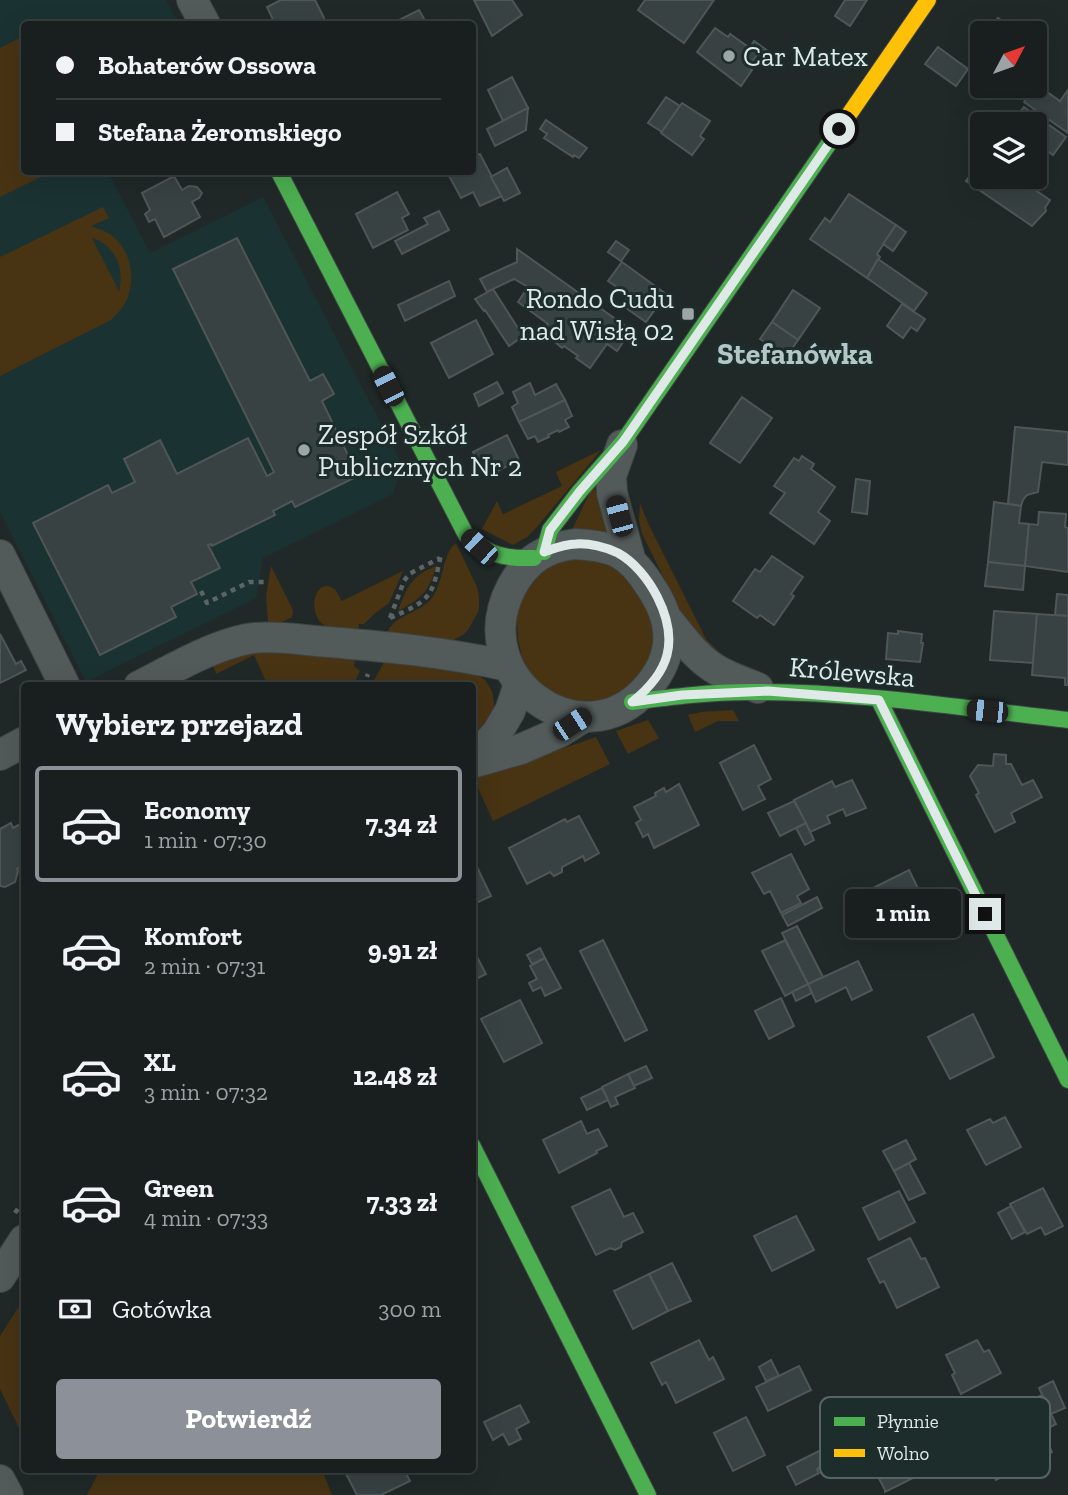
<!DOCTYPE html>
<html lang="pl">
<head>
<meta charset="utf-8">
<style>
  body { margin:0; font-family:"Zilla Slab",serif; background:#252c2b; color:#f1f3f6; height:100vh; display:flex; flex-direction:column; font-size:26px; white-space:nowrap }
  * { box-sizing:border-box; margin:0 }
  p { font-size:23px; color:#9fa2a4 }
  .icon { flex:none; width:38px; height:38px; fill:none; stroke:currentColor; stroke-width:2; stroke-linecap:round; stroke-linejoin:round }
  .map { position:relative; flex:1; overflow:hidden }
  .drawer { position:absolute; left:21px; top:682px; width:455px; height:791px; display:flex; flex-direction:column; background:#181f1e; border-radius:7px; box-shadow:0 7px 28px #0002,0 0 0 2px #363d3c }
  .drawer>* { flex:none }
  .banner { position:absolute; left:21px; top:21px; width:455px; height:154px; border-radius:7px; box-shadow:0 7px 28px #0002,0 0 0 2px #363d3c; display:grid; align-content:center; height:154px; padding:0 35px; background:#181f1e }
  .needle { width:46px; rotate:49deg }
  .controls { position:absolute; left:970px; top:21px; display:grid; gap:14px }
  .controls a { display:grid; place-items:center; width:77px; height:77px; border-radius:7px; background:#181f1e; box-shadow:0 7px 28px #0002,0 0 0 2px #363d3c; font-size:35px }
  .end { position:absolute; width:32px; height:32px; margin:-16px; border:9px solid #dfe9e8; background:#111; box-shadow:0 0 0 4px #111 }
  .from { border-radius:50% }
  .bubble { position:absolute; height:49px; border-radius:7px; background:#181f1e; box-shadow:0 7px 28px #0002,0 0 0 2px #363d3c; font-size:23px; font-weight:700; line-height:49px; text-align:center }
  .car { position:absolute; width:21px; height:42px; margin:-21px -10px; border-radius:9px; box-shadow:0 0 5px 2px #0007; background:linear-gradient(#222 24%,#8ab4d8 0 40%,#222 0 76%,#8ab4d8 0 86%,#222 0) }
  .banner b { display:flex; align-items:center; gap:24px; height:66px; font-size:26px }
  .banner b+b { border-top:2px solid #363d3c }
  .banner i { width:18px; height:18px; background:#f1f3f6 }
  ul { padding:0; list-style:none }
  li { display:flex; align-items:center; gap:21px; height:116px; margin:0 14px 10px; padding:0 21px; border:4px solid transparent; border-radius:7px }
  li div { flex:1 }
  li b { display:block; font-size:26px }
  li em { font-style:normal; font-weight:700 }
  li.active { border-color:#8c9099 }
  li>.icon { width:63px; height:63px; stroke-width:1.5 }
  h2 { padding:0 35px; font-size:32px; line-height:84px }
  .pay { display:flex; align-items:center; gap:18px; height:77px; padding:0 35px; font-size:26px }
  .pay p { margin-inline-start:auto }
  .primary-button { display:flex; gap:14px; margin-top:auto; padding:14px 35px }
  .primary-button a { flex:1; height:80px; border-radius:7px; background:#8c9099; color:#fff; font-size:28px; font-weight:700; line-height:80px; text-align:center }
  .map>svg:first-child { display:block }
</style>
</head>
<body>
<div class="map">
<svg width="1068" height="1495" viewBox="0 0 1068 1495">
  <rect width="100%" height="100%" fill="#202928"/>
  <path fill="#1b3232" d="M0 0H166L179 24H24V172H108L150 253 263 197 402 464 393 494 263 558 256 598 86 682 0 512Z"/>
  <g fill="#483313" fill-rule="evenodd">
    <path d="M24 36V172H51L0 197V48Z"/>
    <path d="M103 207 109 218 91 226C95 228 102 229 106 232 129 244 137 275 127 299 124 307 117 314 111 320L0 376V257ZM92 238C115 245 125 268 119 291Z"/>
    <path d="M601 450 537 527 527 537 513 545 482 529 497 501 503 514 562 486 556 472Z"/>
    <path d="M593 486 617 536 570 534Z"/>
    <path d="M640 503 647 521 706 639 723 656 765 674 748 675 693 636 642 534 639 520Z"/>
    <path d="M456 543 477 587 479 596V610L468 630 463 635 451 641 387 635C390 616 421 613 432 598 444 582 442 554 456 543Z"/>
    <path d="M566 557 602 559 629 577 653 621 655 645 646 673 608 701 568 704 531 677 522 657 518 639 517 621 518 607 532 577Z"/>
    <path d="M271 566 293 610 292 617 282 622H268L266 596Z"/>
    <path d="M436 566C429 592 421 599 398 611 407 587 411 576 436 566Z"/>
    <path d="M403 571 389 603 374 614 364 624H359L358 632C347 631 334 632 325 626 305 612 316 577 333 588 337 590 339 597 342 601Z"/>
    <path d="M251 649 355 657 354 666 360 671 353 686H268L254 655 216 674 212 663Z"/>
    <path d="M385 660 475 673 486 681 492 691 495 710 473 743 472 686H371Z"/>
    <path d="M733 710 739 721H718L695 732 688 715 701 712Z"/>
    <path d="M648 720 659 738 628 754 616 731Z"/>
    <path d="M596 737 610 764 493 821 474 779Z"/>
    <path d="M24 1299V1438L0 1389V1336Z"/>
    <path d="M100 1470H322L332 1495H87Z"/>
  </g>
  <g fill="#384242" stroke="#4f5656" stroke-width="2">
    <path d="M281 0H315L327 24H275L267 7Z"/>
    <path d="M474 0H512L522 15 492 36Z"/>
    <path d="M645 0H714L684 43 638 10Z"/>
    <path d="M845 0H867L850 26 835 16Z"/>
    <path d="M419 10 427 24H391Z"/>
    <path d="M998 18 1021 33H988Z"/>
    <path d="M715 28 728 37 730 34 750 48 754 41 768 51 764 58 758 54 748 67 752 70 741 86 697 52Z"/>
    <path d="M938 47 968 69 956 86 925 64Z"/>
    <path d="M512 77 528 108 503 121 488 90Z"/>
    <path d="M1036 84 1060 101 1068 90V133L1024 102Z"/>
    <path d="M666 97 680 106 662 132 648 123Z"/>
    <path d="M682 103 710 121 700 136 704 139 692 155 661 133Z"/>
    <path d="M1024 107 1066 137 1053 155 1034 141V124H1011Z"/>
    <path d="M528 108 526 130 495 146 487 129Z"/>
    <path d="M546 120 587 148 579 158 574 155 573 157 544 138 547 134 540 129Z"/>
    <path d="M480 154 502 196 480 206 473 192 461 198 447 172H472V157Z"/>
    <path d="M982 159V177H1016L1050 200 1045 208 1046 211 1032 226 966 181 972 173 971 170Z"/>
    <path d="M507 168 520 193 504 201 491 177Z"/>
    <path d="M174 176 182 190 189 186 197 187 202 193 199 198 192 202 200 217 164 237 155 219 149 222 145 214 150 210 142 193Z"/>
    <path d="M397 192 409 214 402 218 408 230 373 248 356 214Z"/>
    <path d="M849 194 896 225 877 254 880 257 867 278 810 239 825 218 830 222Z"/>
    <path d="M439 211 449 230 402 254 395 241 428 224 424 218Z"/>
    <path d="M896 225 906 232 893 251 883 244Z"/>
    <path d="M237 238 310 381 323 374 334 394 322 401 358 476 295 507 292 501 273 511 275 515 212 546 211 544 208 545 220 568 191 582 197 594 171 607 176 617 100 655 33 523 108 485 112 493 135 482 124 459 160 440 177 474 248 438 267 476 274 472 173 269Z"/>
    <path d="M616 241 629 250 621 261 608 252Z"/>
    <path d="M517 249 631 330 617 351 607 344 590 368 576 358 578 356 564 346 562 348 542 331 548 324 518 302 528 287 514 279 487 292 480 279 517 262Z"/>
    <path d="M878 259 927 293 914 311 867 278Z"/>
    <path d="M622 262 666 294 646 322 622 305 630 296 608 281Z"/>
    <path d="M449 281 455 296 405 321 398 305Z"/>
    <path d="M493 289 523 336 509 346 485 310 484 311 475 299Z"/>
    <path d="M793 290 820 308 798 340 772 322Z"/>
    <path d="M902 304 925 319 917 331 911 327 903 338 887 326Z"/>
    <path d="M476 320 493 354 449 378 431 343Z"/>
    <path d="M772 322 798 340 786 357 760 339Z"/>
    <path d="M497 382 503 393 479 406 474 394Z"/>
    <path d="M530 383 535 395 556 384 565 400 519 422 512 407 518 403 513 392Z"/>
    <path d="M742 397 772 418 740 463 710 443Z"/>
    <path d="M565 400 572 416 565 420 569 427 559 432 558 430 548 435 549 437 538 442 535 436 528 439 519 422Z"/>
    <path d="M1015 427 1068 432V465L1042 462 1038 492 1027 495 1023 500 1021 506 1008 504Z"/>
    <path d="M507 435 519 460 486 477 473 452Z"/>
    <path d="M802 456 814 464 811 469 835 487 818 512 830 521 814 544 770 513 785 493 774 486 794 458 799 461Z"/>
    <path d="M856 479 870 481 867 514 852 512Z"/>
    <path d="M994 502 1021 506 1019 523 1029 524 1025 566 988 562Z"/>
    <path d="M1039 512 1066 514 1065 527 1068 528V572L1025 566 1029 524 1038 525Z"/>
    <path d="M772 556 803 577 791 594 794 596 774 625 760 615 757 618 733 601 755 569 760 572Z"/>
    <path d="M988 562 1025 566 1023 590 985 586Z"/>
    <path d="M1057 594 1068 595V616L1055 615Z"/>
    <path d="M994 611 1037 614 1033 663 990 660Z"/>
    <path d="M1037 614 1068 616V685H1065V678L1032 675Z"/>
    <path d="M898 631 922 634 921 643H923L920 662 886 659 888 633 898 634Z"/>
    <path d="M0 634 16 664 21 661 26 670 0 683Z"/>
    <path d="M754 745 771 779 758 786 765 799 743 810 720 763Z"/>
    <path d="M994 754 1006 755V764H1011L1022 785 1033 780 1042 797 1011 813 1015 822 995 832 976 795 979 793 970 776 978 765 993 766Z"/>
    <path d="M852 780 866 808 846 816 843 809 827 816 830 823 810 832 794 800 832 781 835 787Z"/>
    <path d="M679 784 699 825 654 848 648 834 643 837 636 823 641 820 634 807 656 796 655 793 664 788 666 792Z"/>
    <path d="M794 801 806 823 780 836 768 813Z"/>
    <path d="M579 816 599 853 585 861 583 856 562 867V872L554 876 550 872 527 884 509 848 565 819 567 822Z"/>
    <path d="M24 822V865L17 869 18 871 15 882 5 887 0 886V829L11 823 13 828Z"/>
    <path d="M806 823 814 840 805 845 796 828Z"/>
    <path d="M791 854 809 889 797 896 801 903 781 913 770 891 764 894 752 873Z"/>
    <path d="M476 865 491 896 472 905V866Z"/>
    <path d="M909 870 929 911 895 928 889 916 873 924 865 907 881 899 875 887Z"/>
    <path d="M817 897 822 908 788 926 782 915Z"/>
    <path d="M797 926 823 977 808 984 782 933Z"/>
    <path d="M603 940 647 1030 625 1041 580 951Z"/>
    <path d="M785 940 808 984 785 996 762 951Z"/>
    <path d="M540 948 545 958 532 964 527 955Z"/>
    <path d="M474 951 486 974 474 980 477 985 472 987V952Z"/>
    <path d="M545 958 561 988 545 996 541 987 533 991 529 983 537 979 530 966Z"/>
    <path d="M858 961 872 990 852 1000 846 987 816 1002 808 984Z"/>
    <path d="M808 984 812 993 796 1001 792 992Z"/>
    <path d="M781 998 794 1026 769 1039 755 1011Z"/>
    <path d="M520 1000 542 1043 504 1062 481 1019Z"/>
    <path d="M973 1014 994 1057 950 1079 928 1037Z"/>
    <path d="M646 1066 652 1078 634 1086 628 1074Z"/>
    <path d="M628 1074 635 1088 615 1097 618 1104 611 1107 602 1087Z"/>
    <path d="M602 1088 608 1100 587 1110 581 1098Z"/>
    <path d="M1005 1117 1021 1147 986 1165 967 1130 990 1119 993 1123Z"/>
    <path d="M581 1121 587 1134 598 1129 607 1146 596 1151 597 1153 559 1173 543 1140Z"/>
    <path d="M906 1140 916 1159 894 1171 883 1151Z"/>
    <path d="M909 1163 925 1193 909 1200 894 1171Z"/>
    <path d="M1043 1188 1063 1226 1045 1235 1041 1227 1027 1234 1010 1204Z"/>
    <path d="M610 1189 624 1217 633 1213 643 1232 622 1242 621 1247 615 1250 610 1248 596 1255 572 1207Z"/>
    <path d="M899 1191 915 1222 879 1240 863 1208Z"/>
    <path d="M1011 1206 1025 1232 1012 1239 998 1213Z"/>
    <path d="M796 1216 814 1250 772 1271 754 1236Z"/>
    <path d="M910 1238 921 1259 925 1258 939 1287 897 1308 884 1281 880 1283 868 1259Z"/>
    <path d="M672 1263 691 1301 668 1311 649 1274Z"/>
    <path d="M649 1274 668 1311 633 1329 614 1291Z"/>
    <path d="M699 1340 709 1360 713 1357 724 1379 676 1403 666 1382 662 1385 651 1363Z"/>
    <path d="M977 1340 984 1352 989 1350 1001 1373 961 1394 952 1375 955 1373 946 1355Z"/>
    <path d="M771 1360 779 1376 766 1381 759 1367Z"/>
    <path d="M799 1366 811 1390 768 1411 756 1387Z"/>
    <path d="M1053 1381 1065 1408 1051 1414 1039 1388Z"/>
    <path d="M1042 1395 1056 1424 1041 1432 1027 1402Z"/>
    <path d="M520 1405 529 1422 516 1429 521 1439 509 1445 503 1434 493 1440 484 1422Z"/>
    <path d="M746 1417 765 1455 733 1471 714 1433Z"/>
    <path d="M907 1428 929 1470 885 1492V1490L872 1465 870 1466 862 1451 877 1443 879 1439 888 1434 892 1435Z"/>
    <path d="M1043 1433 1052 1452 996 1480 986 1461Z"/>
    <path d="M827 1447 834 1460 817 1469 819 1473 796 1485 787 1467Z"/>
    <path d="M344 1470H407L405 1471 410 1481 381 1495H357Z"/>
  </g>
  <g fill="none" stroke-linecap="round" stroke-linejoin="round">
    <g stroke="#3d4443" stroke-width="32">
      <g id="street">
        <path d="M192 0 205 24"/>
        <path d="M622 445 611 476 612 493 631 562"/>
        <path d="M575 544C589 545 604 546 617 552 631 559 642 573 650 586 674 621 676 655 647 688 582 763 463 678 512 586 527 559 545 548 575 544Z"/>
        <path d="M0 555 65 686"/>
        <path d="M667 619C682 637 696 658 717 670 730 678 744 682 758 688"/>
        <path d="M139 686C173 669 209 647 247 639 263 635 298 639 316 641 381 646 445 652 508 666"/>
        <path d="M0 755 24 742"/>
        <path d="M472 760 497 733 510 711 519 684"/>
        <path d="M472 763 521 749 560 732 584 717"/>
        <path d="M0 1277 24 1240"/>
        <path d="M0 1480 8 1495"/>
      </g>
    </g>
    <g stroke="#3d4443" stroke-width="18">
      <g id="fast">
        <path d="M279 172 466 535C489 555 504 559 534 558"/>
        <path d="M544 552 550 530 580 491 623 442 848 116"/>
        <path d="M879 700 1068 1080"/>
        <path d="M632 702C671 697 710 692 749 692 855 691 963 708 1068 720"/>
        <path d="M472 1145 648 1495"/>
      </g>
    </g>
    <g stroke="#3d4443" stroke-width="18">
      <path id="slow" d="M848 116 928 0"/>
    </g>
    <g stroke="#5e6464" stroke-width="4.5" stroke-dasharray="5 5" stroke-linecap="butt">
      <path d="M201 591 207 603 249 582H264"/>
      <path d="M390 618C431 600 432 598 441 554"/>
      <path d="M390 618 404 581 409 574 440 558"/>
      <path d="M363 686 368 674"/>
      <path d="M15 1213 24 1200"/>
    </g>
    <use href="#street" stroke="#535a5a" stroke-width="30"/>
    <use href="#fast" stroke="#4caf50" stroke-width="16"/>
    <use href="#slow" stroke="#ffc107" stroke-width="16"/>
  </g>
  <g fill="none" stroke-linecap="round" stroke-linejoin="round">
    <path stroke="#dfe9e8" stroke-width="9" d="M839 129 623 442 580 491 550 530 544 552C555 548 565 544 576 544 589 543 606 547 618 553 649 570 676 620 667 655 662 674 647 690 632 702L682 695 768 691 879 700 985 914"/>
  </g>
  <g fill="#9ca6a5" stroke="#1c2d2c" stroke-width="2.5">
    <circle cx="729" cy="56" r="7"/>
    <rect x="681" y="307" width="14" height="14" rx="3.5"/>
    <circle cx="304" cy="450" r="7"/>
  </g>
  <g text-anchor="middle" dominant-baseline="central" stroke-width="6" stroke-linejoin="round" paint-order="stroke">
    <g font-size="28" fill="#dfe9e8" stroke="#1c2d2c" text-anchor="start">
      <text x="743" y="56">Car Matex</text>
      <text x="674" y="298" text-anchor="end">Rondo Cudu<tspan x="674" dy="32">nad Wisłą 02</tspan></text>
      <text x="318" y="434">Zespół Szkół<tspan x="318" dy="32">Publicznych Nr 2</tspan></text>
    </g>
    <g font-size="28" fill="#dfe9e8" stroke="#1c2d2c">
      <text transform="translate(852 672) rotate(5)">Królewska</text>
    </g>
    <g font-size="30" font-weight="bold" fill="#b3c7c6" stroke="#1c2d2c">
      <text x="795" y="354">Stefanówka</text>
    </g>
  </g>
  <rect x="820" y="1397" width="230" height="81" rx="10" fill="#1c2d2c" stroke="#566564" stroke-width="2"/>
  <rect x="834" y="1417" width="31" height="9" fill="#4caf50"/>
  <rect x="834" y="1449" width="31" height="8" fill="#ffc107"/>
  <g font-size="19" fill="#dfe9e8">
    <text x="877" y="1428">Płynnie</text>
    <text x="877" y="1460">Wolno</text>
  </g>
</svg>
<div class="controls">
<a><svg class="needle" viewBox="-14 -14 28 28"><path d="M0-13l5 13h-10z" fill="#e53935"/><path d="M0 13l5-13h-10z" fill="#9fa2a4"/></svg></a>
<a><svg class="icon" aria-label="layers" viewBox="0 0 24 24"><path d="M12 4l9 5-9 5-9-5zM3 14l9 5 9-5"/></svg></a>
</div>
<i class="end from" style="left:839px;top:129px"></i>
<i class="end" style="left:985px;top:914px"></i>
<div class="bubble" style="left:845px;top:889px;width:116px">1 min</div>
<i class="car" style="left:388px;top:386px;rotate:333deg"></i>
<i class="car" style="left:619px;top:516px;rotate:345deg"></i>
<i class="car" style="left:479px;top:547px;rotate:313deg"></i>
<i class="car" style="left:987px;top:711px;rotate:276deg"></i>
<i class="car" style="left:572px;top:724px;rotate:57deg"></i>
<div class="banner">
<b><i class="from"></i>Bohaterów Ossowa</b>
<b><i></i>Stefana Żeromskiego</b>
</div>
<section class="drawer">
<h2>Wybierz przejazd</h2>
<ul>
<li class="active"><svg class="icon" aria-label="car" viewBox="0 0 24 24"><path d="M5 17H2v-5l4-1 3-4h7l3 4 3 1v5h-3M9 17h6M6 11h13"/><circle cx="7" cy="17" r="2"/><circle cx="17" cy="17" r="2"/></svg><div><b>Economy</b><p>1 min · 07:30</p></div><em>7.34 zł</em></li>
<li><svg class="icon" aria-label="car" viewBox="0 0 24 24"><path d="M5 17H2v-5l4-1 3-4h7l3 4 3 1v5h-3M9 17h6M6 11h13"/><circle cx="7" cy="17" r="2"/><circle cx="17" cy="17" r="2"/></svg><div><b>Komfort</b><p>2 min · 07:31</p></div><em>9.91 zł</em></li>
<li><svg class="icon" aria-label="car" viewBox="0 0 24 24"><path d="M5 17H2v-5l4-1 3-4h7l3 4 3 1v5h-3M9 17h6M6 11h13"/><circle cx="7" cy="17" r="2"/><circle cx="17" cy="17" r="2"/></svg><div><b>XL</b><p>3 min · 07:32</p></div><em>12.48 zł</em></li>
<li><svg class="icon" aria-label="car" viewBox="0 0 24 24"><path d="M5 17H2v-5l4-1 3-4h7l3 4 3 1v5h-3M9 17h6M6 11h13"/><circle cx="7" cy="17" r="2"/><circle cx="17" cy="17" r="2"/></svg><div><b>Green</b><p>4 min · 07:33</p></div><em>7.33 zł</em></li>
</ul>
<div class="pay"><svg class="icon" aria-label="cash" viewBox="0 0 24 24"><path d="M3 7h18v10H3z"/><circle cx="12" cy="12" r="2"/></svg>Gotówka<p>300 m</p></div>
<div class="primary-button"><a>Potwierdź</a></div>
</section>
</div>
</body>
</html>
